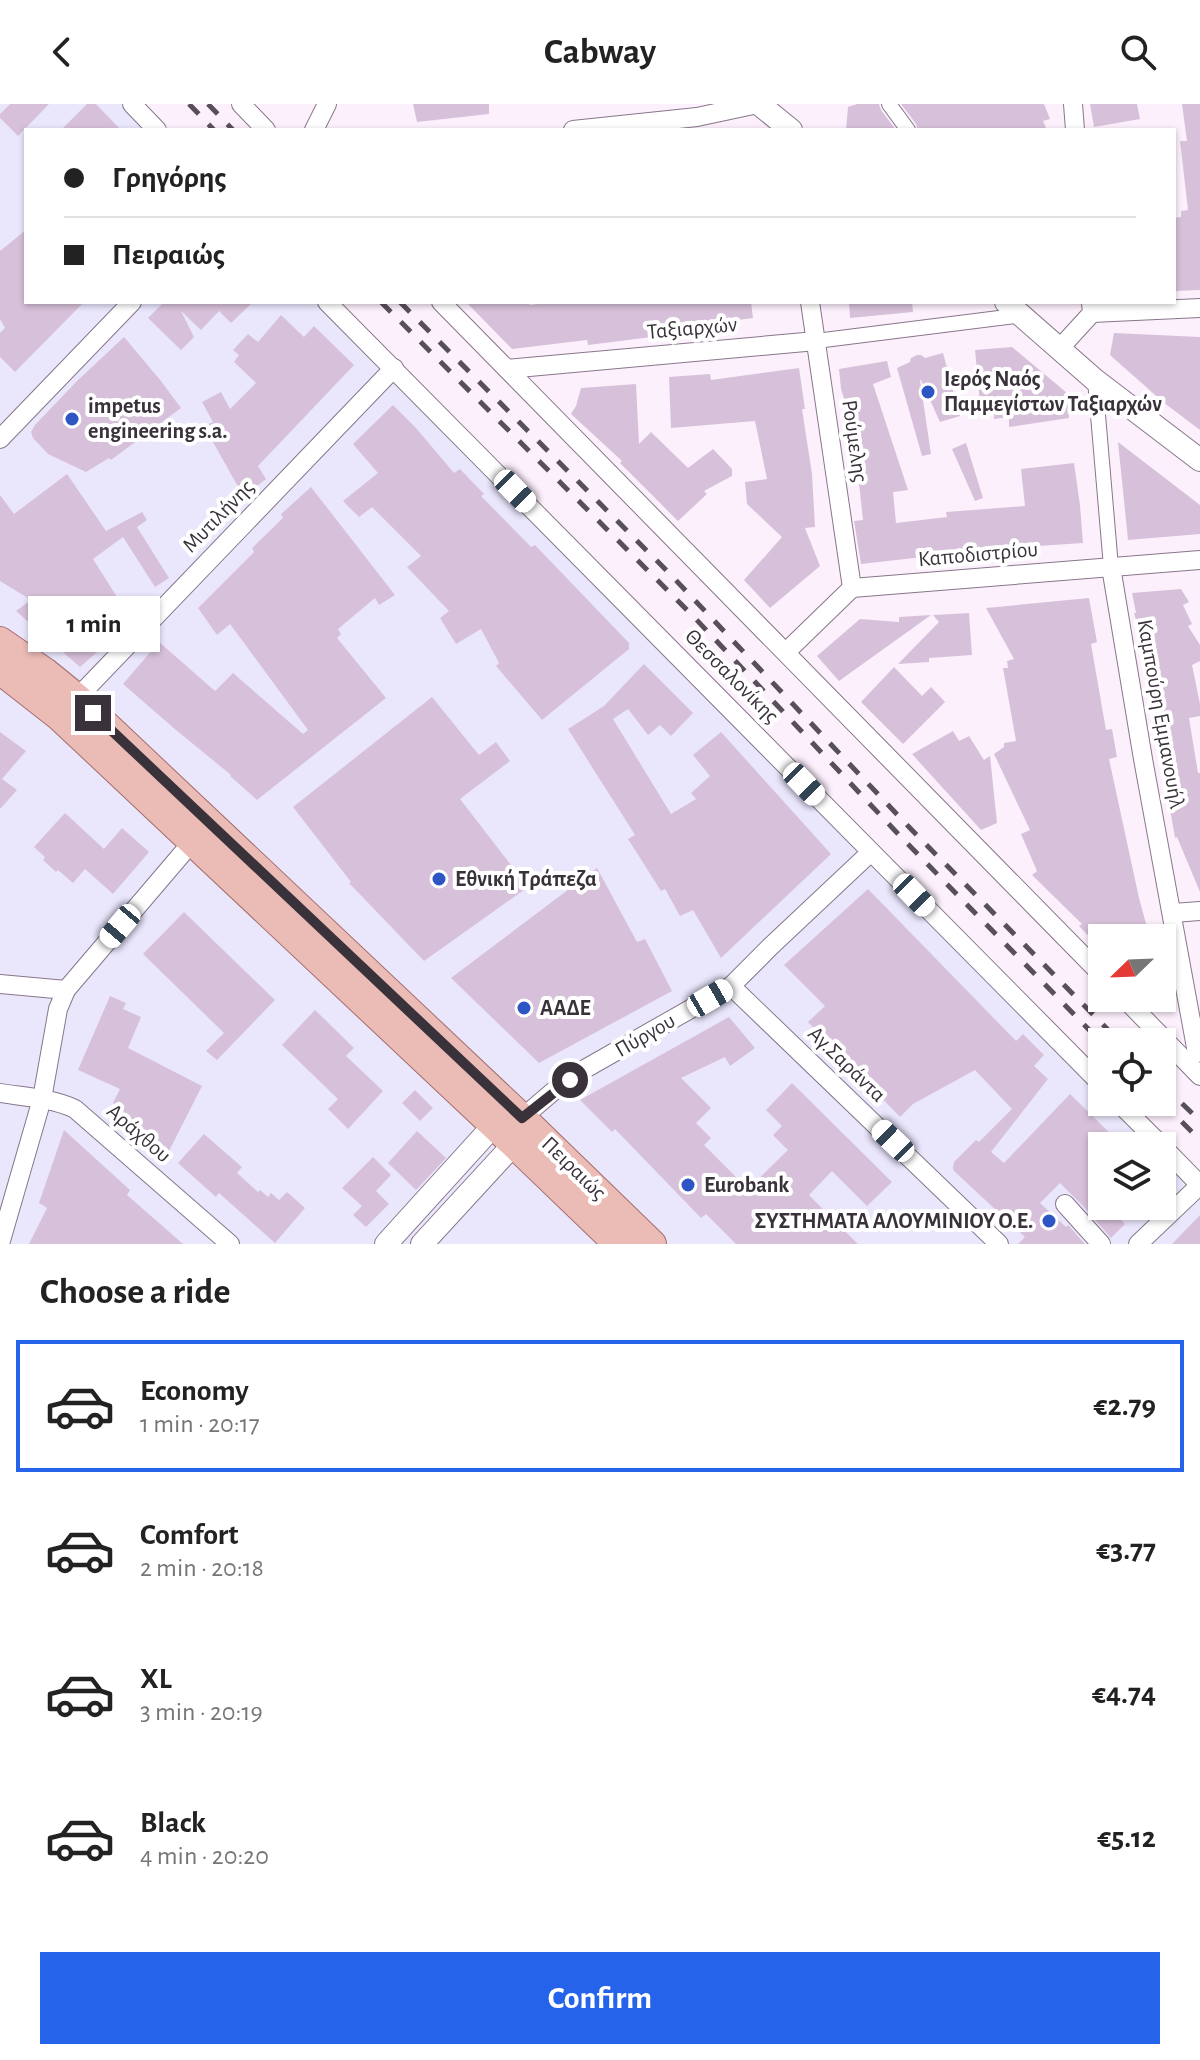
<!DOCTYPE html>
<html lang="en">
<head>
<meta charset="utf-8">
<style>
  body { margin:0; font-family:"Alegreya Sans",sans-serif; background:#f2f2f2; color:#222; height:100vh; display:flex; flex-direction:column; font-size:30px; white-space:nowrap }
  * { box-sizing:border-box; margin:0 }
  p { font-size:26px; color:#767676 }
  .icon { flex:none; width:44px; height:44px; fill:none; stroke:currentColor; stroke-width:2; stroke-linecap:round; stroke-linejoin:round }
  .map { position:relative; height:1140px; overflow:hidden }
  .details { display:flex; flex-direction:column; background:#fff; flex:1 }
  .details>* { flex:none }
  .banner { position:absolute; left:24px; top:24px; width:1152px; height:176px; border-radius:0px; box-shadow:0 2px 6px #0004; display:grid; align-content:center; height:176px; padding:0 40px; background:#fff }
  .needle { width:52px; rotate:247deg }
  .fabs { position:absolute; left:1088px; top:820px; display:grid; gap:16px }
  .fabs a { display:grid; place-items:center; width:88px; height:88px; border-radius:0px; background:#fff; box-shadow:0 2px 6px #0004; font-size:40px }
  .end { position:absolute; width:36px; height:36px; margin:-18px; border:10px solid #3a323b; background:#fff; box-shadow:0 0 0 4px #fff }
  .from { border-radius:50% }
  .bubble { position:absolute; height:56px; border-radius:0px; background:#fff; box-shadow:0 2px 6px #0004; font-size:26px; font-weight:700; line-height:56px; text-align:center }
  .car { position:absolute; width:24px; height:48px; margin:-24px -12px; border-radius:10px; box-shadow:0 0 6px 2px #0007; background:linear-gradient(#fff 24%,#345 0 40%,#fff 0 76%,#345 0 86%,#fff 0) }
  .banner b { display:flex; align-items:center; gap:28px; height:76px; font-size:30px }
  .banner b+b { border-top:2px solid #e0e0e0 }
  .banner i { width:20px; height:20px; background:#222 }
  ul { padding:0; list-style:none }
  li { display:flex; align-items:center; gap:24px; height:132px; margin:0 16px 12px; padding:0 24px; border:4px solid transparent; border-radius:0px }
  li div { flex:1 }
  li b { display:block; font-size:30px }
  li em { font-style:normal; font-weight:700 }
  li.on { border-color:#2563eb }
  li>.icon { width:72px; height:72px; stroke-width:1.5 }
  h2 { padding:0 40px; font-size:36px; line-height:96px }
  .primary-button { display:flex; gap:16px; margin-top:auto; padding:16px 40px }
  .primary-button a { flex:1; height:92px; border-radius:0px; background:#2563eb; color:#fff; font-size:32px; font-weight:700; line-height:92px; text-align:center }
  header { display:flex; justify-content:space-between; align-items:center; height:104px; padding:0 40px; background:#fff; font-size:36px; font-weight:700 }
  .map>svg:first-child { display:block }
</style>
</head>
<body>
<header><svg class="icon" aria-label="back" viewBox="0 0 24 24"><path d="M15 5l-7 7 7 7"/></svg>Cabway<svg class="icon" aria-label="search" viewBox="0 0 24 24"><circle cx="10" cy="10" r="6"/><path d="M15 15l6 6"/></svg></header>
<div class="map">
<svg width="1200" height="1140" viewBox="0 0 1200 1140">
  <rect width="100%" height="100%" fill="#fcf0fd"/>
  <path fill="#eae7fd" d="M0 0H133L158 26H26V198H323L1102 993V998H1107L1150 1042H1102V1102H1162V1054L1200 1093V1140H0Z"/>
  <g fill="#d7c1da">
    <path d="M10 0H49L18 32 0 14V10Z"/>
    <path d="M87 0H96L121 26H61Z"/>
    <path d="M413 0H489V10L417 18Z"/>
    <path d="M857 0H879L881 6 896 26H846L848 3Z"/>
    <path d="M901 0H1044L1050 15 1043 17 1047 26H918L916 20Z"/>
    <path d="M1090 0H1137L1140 15 1094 23Z"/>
    <path d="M1182 0H1200V186L1174 187V114L1181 113V107L1188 106 1180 37H1187Z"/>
    <path d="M26 126V198H84L15 268 0 253V229L5 224 0 215V147Z"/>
    <path d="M164 198H253L231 219 219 207 201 226 181 207 194 233 181 246 148 214Z"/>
    <path d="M466 198H528L530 201 553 198H751L753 214 723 218 724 224 588 241 587 236 512 245Z"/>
    <path d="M849 198H912L913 208 850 214Z"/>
    <path d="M281 211 304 233 314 222 354 261 258 362 266 375 245 391 236 379 204 322 213 318 202 298 221 288 230 305 256 279 234 258 239 251 233 246 248 230 258 238Z"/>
    <path d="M1114 229 1200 233V326L1163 298 1110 251Z"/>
    <path d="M124 233 161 277 181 304 111 356 109 354 86 368 48 350 33 334 31 328 35 321 77 277Z"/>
    <path d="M1012 243 1067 289 1069 314 1009 323V313L994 315V309L981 310 975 246Z"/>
    <path d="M943 249 960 312 940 318 921 276H920L931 350 922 352 897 264 910 258 911 254 917 251H921L925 254Z"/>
    <path d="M887 257 891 273 873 280 908 386 893 388 896 419 947 413 946 408 1025 402 1021 365 1074 359 1080 401 1083 439 978 446 979 449 951 453 950 450 861 460 854 417 863 416 853 324 841 285 839 265Z"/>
    <path d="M799 264 805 305H802L812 370 815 423 805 424 820 462 770 504 744 476 782 433 747 400 745 378 767 375 755 317 671 324 669 273 710 270 711 276Z"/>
    <path d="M636 280 639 340 651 328 688 364 713 345 732 365V372L704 387 707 390 678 417 620 359 622 357 571 310 576 302 581 284Z"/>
    <path d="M393 301 416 324 454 369 460 365 484 390 481 392 531 443 535 441 629 539V545L542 616 496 562 499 559 481 525 456 540 440 514 449 507 407 463 421 452 372 403 359 413 343 397 378 369 353 340Z"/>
    <path d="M1118 338 1200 401V430L1128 436Z"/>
    <path d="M966 339 983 394 975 397 952 345Z"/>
    <path d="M67 370 106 427 142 408 147 416 137 423 169 474 155 483 123 433 93 455 124 504 93 524 104 542 80 563 16 507 31 496 0 477V391L14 410Z"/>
    <path d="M311 383 395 491 379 501 375 494 338 525 341 530 337 534 386 594 257 696 230 672 231 671 176 626 123 580 159 538 215 587 233 569 303 630 308 626 230 520 217 531 198 504 254 448 252 444 283 414 281 410Z"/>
    <path d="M1181 485 1189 498 1183 501 1192 520 1188 522 1200 541V557L1192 561 1200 600V612L1189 614 1198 669H1200V788L1177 733 1175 734 1156 625 1142 559 1148 556 1134 509H1136L1132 489Z"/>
    <path d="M1089 494 1097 538 1091 540 1106 626 1112 625 1117 653 1109 655 1139 794 1150 834H1102V846L1079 822 1082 820 1032 771 1037 767 1021 730 1030 726 994 650 1004 643V639L1016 637 1003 564H1008L1007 557 1014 555 986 504Z"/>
    <path d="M969 509 972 551 929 554V558L898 560 939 518 933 511Z"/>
    <path d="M931 511 839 577 817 552 860 515 899 518V513Z"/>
    <path d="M644 560 693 609 671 632 660 621 648 631 628 605 613 615 671 710 696 695 691 689 710 672 693 651 721 628 831 750 721 854 693 806 680 812 665 785 661 787 628 735 635 731 568 625 604 602Z"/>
    <path d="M894 563 922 592 931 583 945 598 903 640 861 598Z"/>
    <path d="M432 593 479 651 496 638 510 657 460 695 528 783 424 857 349 779 351 778 293 703Z"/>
    <path d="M953 627 959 637 969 632 984 656 990 652 997 719 981 726 912 650Z"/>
    <path d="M0 628 26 647 2 675 17 686 0 705Z"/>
    <path d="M65 709 104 745 122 724 149 748 113 790 85 765 73 779 58 766 56 768 43 756 45 753 34 743Z"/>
    <path d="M597 764 637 838 645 835 672 887 539 959 451 874Z"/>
    <path d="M868 785 1016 937 1023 930 1044 951 1034 962 1048 975 991 1048 1004 1059 1070 990 1123 1042H1102V1102H1135L1121 1116 1125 1120 1111 1134 1085 1104 1060 1079 1040 1099 1066 1123 1068 1121 1085 1140H1018L1025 1133 954 1067 953 1064 954 1058 976 1036 979 1038 1012 1005 975 966 913 1000 900 1013 808 918 825 902 784 861Z"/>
    <path d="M184 808 275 896 217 956 206 947 224 929 143 850Z"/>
    <path d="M110 892 126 899 123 905 141 913 128 944 202 982 169 1047 113 999 120 985 78 966Z"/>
    <path d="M315 906 354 944 346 952 383 987 348 1025 328 1005 338 995 282 941Z"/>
    <path d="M729 913 755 944 730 962 725 953 681 974 711 1004 696 1019 711 1034 704 1041 748 1085 788 1046 773 1031 782 1022 766 1006 792 979 892 1078 867 1102 832 1067 809 1091 858 1140H736L706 1110 701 1114 615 1025 612 1028 580 996Z"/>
    <path d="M415 986 433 1004 420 1017 402 999Z"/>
    <path d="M64 1026 130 1086 127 1091 183 1140H29L47 1104 39 1099Z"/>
    <path d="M417 1027 446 1054 416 1086 388 1059Z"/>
    <path d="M204 1030 242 1063 237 1069 258 1088 260 1086 268 1093 271 1089 279 1096 287 1088 305 1104 275 1139 219 1089 216 1093 178 1059Z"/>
    <path d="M373 1053 391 1071 376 1087 389 1100 366 1123 353 1111 362 1102 342 1084Z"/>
    <path d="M1200 1111V1140H1172Z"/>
  </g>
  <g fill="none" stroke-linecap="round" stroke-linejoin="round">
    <g stroke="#88768a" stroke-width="16">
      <g id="pedestrian">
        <path d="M889 0 908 26"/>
        <path d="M816 237 1023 211"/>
        <path d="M1095 276 1111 463"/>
      </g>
    </g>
    <g stroke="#88768a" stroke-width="20">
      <g id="minor">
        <path d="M132 0 157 26"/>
        <path d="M241 0 266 26"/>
        <path d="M1073 0 1075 26"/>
        <path d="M314 26 327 0"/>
        <path d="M573 26 697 13 758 0"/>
        <path d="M327 198 1102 981"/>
        <path d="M441 198 1102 871"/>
        <path d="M810 198 852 484"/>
        <path d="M1092 209 1200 204"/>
        <path d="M1060 244 1092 209 1091 199"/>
        <path d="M507 265 816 237"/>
        <path d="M0 335 132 198"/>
        <path d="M1111 463 1143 655 1197 949"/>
        <path d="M786 548 852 484 1200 456"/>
        <path d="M77 594 394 264"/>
        <path d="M1173 809 1200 807"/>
        <path d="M0 880 66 886"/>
        <path d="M731 882 999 1140"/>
        <path d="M1124 894 1200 972"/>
        <path d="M0 989C25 993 52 994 75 1005L230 1140"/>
        <path d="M1118 998 1162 1042"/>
        <path d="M522 1014 556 985 583 966 731 882 771 842 871 748"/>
        <path d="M1162 1042 1200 1081"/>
        <path d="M1065 1100 1101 1140"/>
        <path d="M0 1140 42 995 58 905 66 886 193 737"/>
        <path d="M1138 1140 1200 1081"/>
      </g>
    </g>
    <g stroke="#88768a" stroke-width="24">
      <g id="tertiary">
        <path d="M759 0 791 26"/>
        <path d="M1006 198 1095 276 1200 356"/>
        <path d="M386 1140 494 1021 508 1018"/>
        <path d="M422 1140 514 1040 518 1026"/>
      </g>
    </g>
    <g stroke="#a46d6c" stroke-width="30">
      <g id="primary">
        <path d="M0 537 45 568 77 594 522 1014 652 1140"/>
        <path d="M0 566 60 613 514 1040 618 1140"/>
      </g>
    </g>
    <use href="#pedestrian" stroke="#fff" stroke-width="14"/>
    <use href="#minor" stroke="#fff" stroke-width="18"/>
    <use href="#tertiary" stroke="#fff" stroke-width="22"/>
    <use href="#primary" stroke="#ebbbb6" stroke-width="28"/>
    <g stroke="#585059" stroke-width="5" stroke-dasharray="14 14" stroke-linecap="butt">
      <path d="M189 0 214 26"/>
      <path d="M208 0 233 26"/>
      <path d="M381 198 693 512 900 732 1102 939"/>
      <path d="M400 198 670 470 909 723 1120 938"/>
      <path d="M1162 980 1200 1017"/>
      <path d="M1162 998 1200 1036"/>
    </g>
  </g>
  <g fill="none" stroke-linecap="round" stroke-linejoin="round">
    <path stroke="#3a323b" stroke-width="10" d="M93 609 522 1014 570 976"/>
  </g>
  <g fill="#2e55c4" stroke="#fff" stroke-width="3">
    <circle cx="928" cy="288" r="8"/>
    <circle cx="72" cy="315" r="8"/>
    <circle cx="439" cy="775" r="8"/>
    <circle cx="524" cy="904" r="8"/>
    <circle cx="688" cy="1081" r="8"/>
    <circle cx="1049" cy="1117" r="8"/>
  </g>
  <g text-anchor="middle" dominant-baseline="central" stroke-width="8" stroke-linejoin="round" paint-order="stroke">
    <g font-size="22" fill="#3a323b" stroke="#fff">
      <text transform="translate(692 224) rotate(-5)">Ταξιαρχών</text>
      <text transform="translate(855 337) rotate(82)">Ρούμελης</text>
      <text transform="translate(218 412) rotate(-46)">Μυτιλήνης</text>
      <text transform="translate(978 450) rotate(-5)">Καποδιστρίου</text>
      <text transform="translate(732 572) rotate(45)">Θεσσαλονίκης</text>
      <text transform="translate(1161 610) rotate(80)">Καμπούρη Εμμανουήλ</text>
      <text transform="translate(645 931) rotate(-30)">Πύργου</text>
      <text transform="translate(847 960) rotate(44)">Αγ.Σαράντα</text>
      <text transform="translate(139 1029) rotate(41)">Αράχθου</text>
      <text transform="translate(574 1064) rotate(44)">Πειραιώς</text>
    </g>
    <g font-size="22" font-weight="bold" fill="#3a323b" stroke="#fff" text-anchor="start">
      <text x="944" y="275">Ιερός Ναός<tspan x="944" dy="25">Παμμεγίστων Ταξιαρχών</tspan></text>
      <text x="88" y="302">impetus<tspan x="88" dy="25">engineering s.a.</tspan></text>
      <text x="455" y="775">Εθνική Τράπεζα</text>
      <text x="540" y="904">ΑΑΔΕ</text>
      <text x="704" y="1081">Eurobank</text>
      <text x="1033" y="1117" text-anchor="end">ΣΥΣΤΗΜΑΤΑ ΑΛΟΥΜΙΝΙΟΥ Ο.Ε.</text>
    </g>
  </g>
</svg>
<div class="fabs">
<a><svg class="needle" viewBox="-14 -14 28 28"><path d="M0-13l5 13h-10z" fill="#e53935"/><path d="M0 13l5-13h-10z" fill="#767676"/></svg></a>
<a><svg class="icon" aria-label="locate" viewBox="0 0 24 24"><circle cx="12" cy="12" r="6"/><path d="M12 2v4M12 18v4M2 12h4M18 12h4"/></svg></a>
<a><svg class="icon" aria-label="layers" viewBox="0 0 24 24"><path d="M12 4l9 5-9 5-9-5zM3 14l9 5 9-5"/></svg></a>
</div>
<i class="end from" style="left:570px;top:976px"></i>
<i class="end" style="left:93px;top:609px"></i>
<div class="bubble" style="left:28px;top:492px;width:132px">1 min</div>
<i class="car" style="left:515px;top:387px;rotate:136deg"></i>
<i class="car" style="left:804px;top:680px;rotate:136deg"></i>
<i class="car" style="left:914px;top:791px;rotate:136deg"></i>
<i class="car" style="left:120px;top:822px;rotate:220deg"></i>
<i class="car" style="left:710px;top:894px;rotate:60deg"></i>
<i class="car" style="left:893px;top:1037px;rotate:314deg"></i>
<div class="banner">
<b><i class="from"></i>Γρηγόρης</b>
<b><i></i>Πειραιώς</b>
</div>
</div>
<section class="details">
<h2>Choose a ride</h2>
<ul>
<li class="on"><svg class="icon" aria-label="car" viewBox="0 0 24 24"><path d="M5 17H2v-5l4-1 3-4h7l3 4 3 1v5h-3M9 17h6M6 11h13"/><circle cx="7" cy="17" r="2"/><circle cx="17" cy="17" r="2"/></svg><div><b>Economy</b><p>1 min · 20:17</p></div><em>€2.79</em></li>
<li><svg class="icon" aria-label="car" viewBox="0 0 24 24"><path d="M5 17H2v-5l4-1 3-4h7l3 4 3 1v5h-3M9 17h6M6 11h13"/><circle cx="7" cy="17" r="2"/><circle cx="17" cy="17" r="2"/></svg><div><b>Comfort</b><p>2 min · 20:18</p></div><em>€3.77</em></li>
<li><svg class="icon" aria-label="car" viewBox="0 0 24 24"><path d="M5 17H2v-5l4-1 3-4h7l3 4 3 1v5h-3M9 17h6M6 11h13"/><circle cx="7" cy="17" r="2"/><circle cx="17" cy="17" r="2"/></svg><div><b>XL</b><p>3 min · 20:19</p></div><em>€4.74</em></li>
<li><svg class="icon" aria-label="car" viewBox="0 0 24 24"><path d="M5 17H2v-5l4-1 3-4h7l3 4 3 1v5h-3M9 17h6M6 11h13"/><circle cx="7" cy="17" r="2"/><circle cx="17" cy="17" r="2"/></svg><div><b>Black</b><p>4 min · 20:20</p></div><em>€5.12</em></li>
</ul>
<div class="primary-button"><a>Confirm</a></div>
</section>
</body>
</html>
